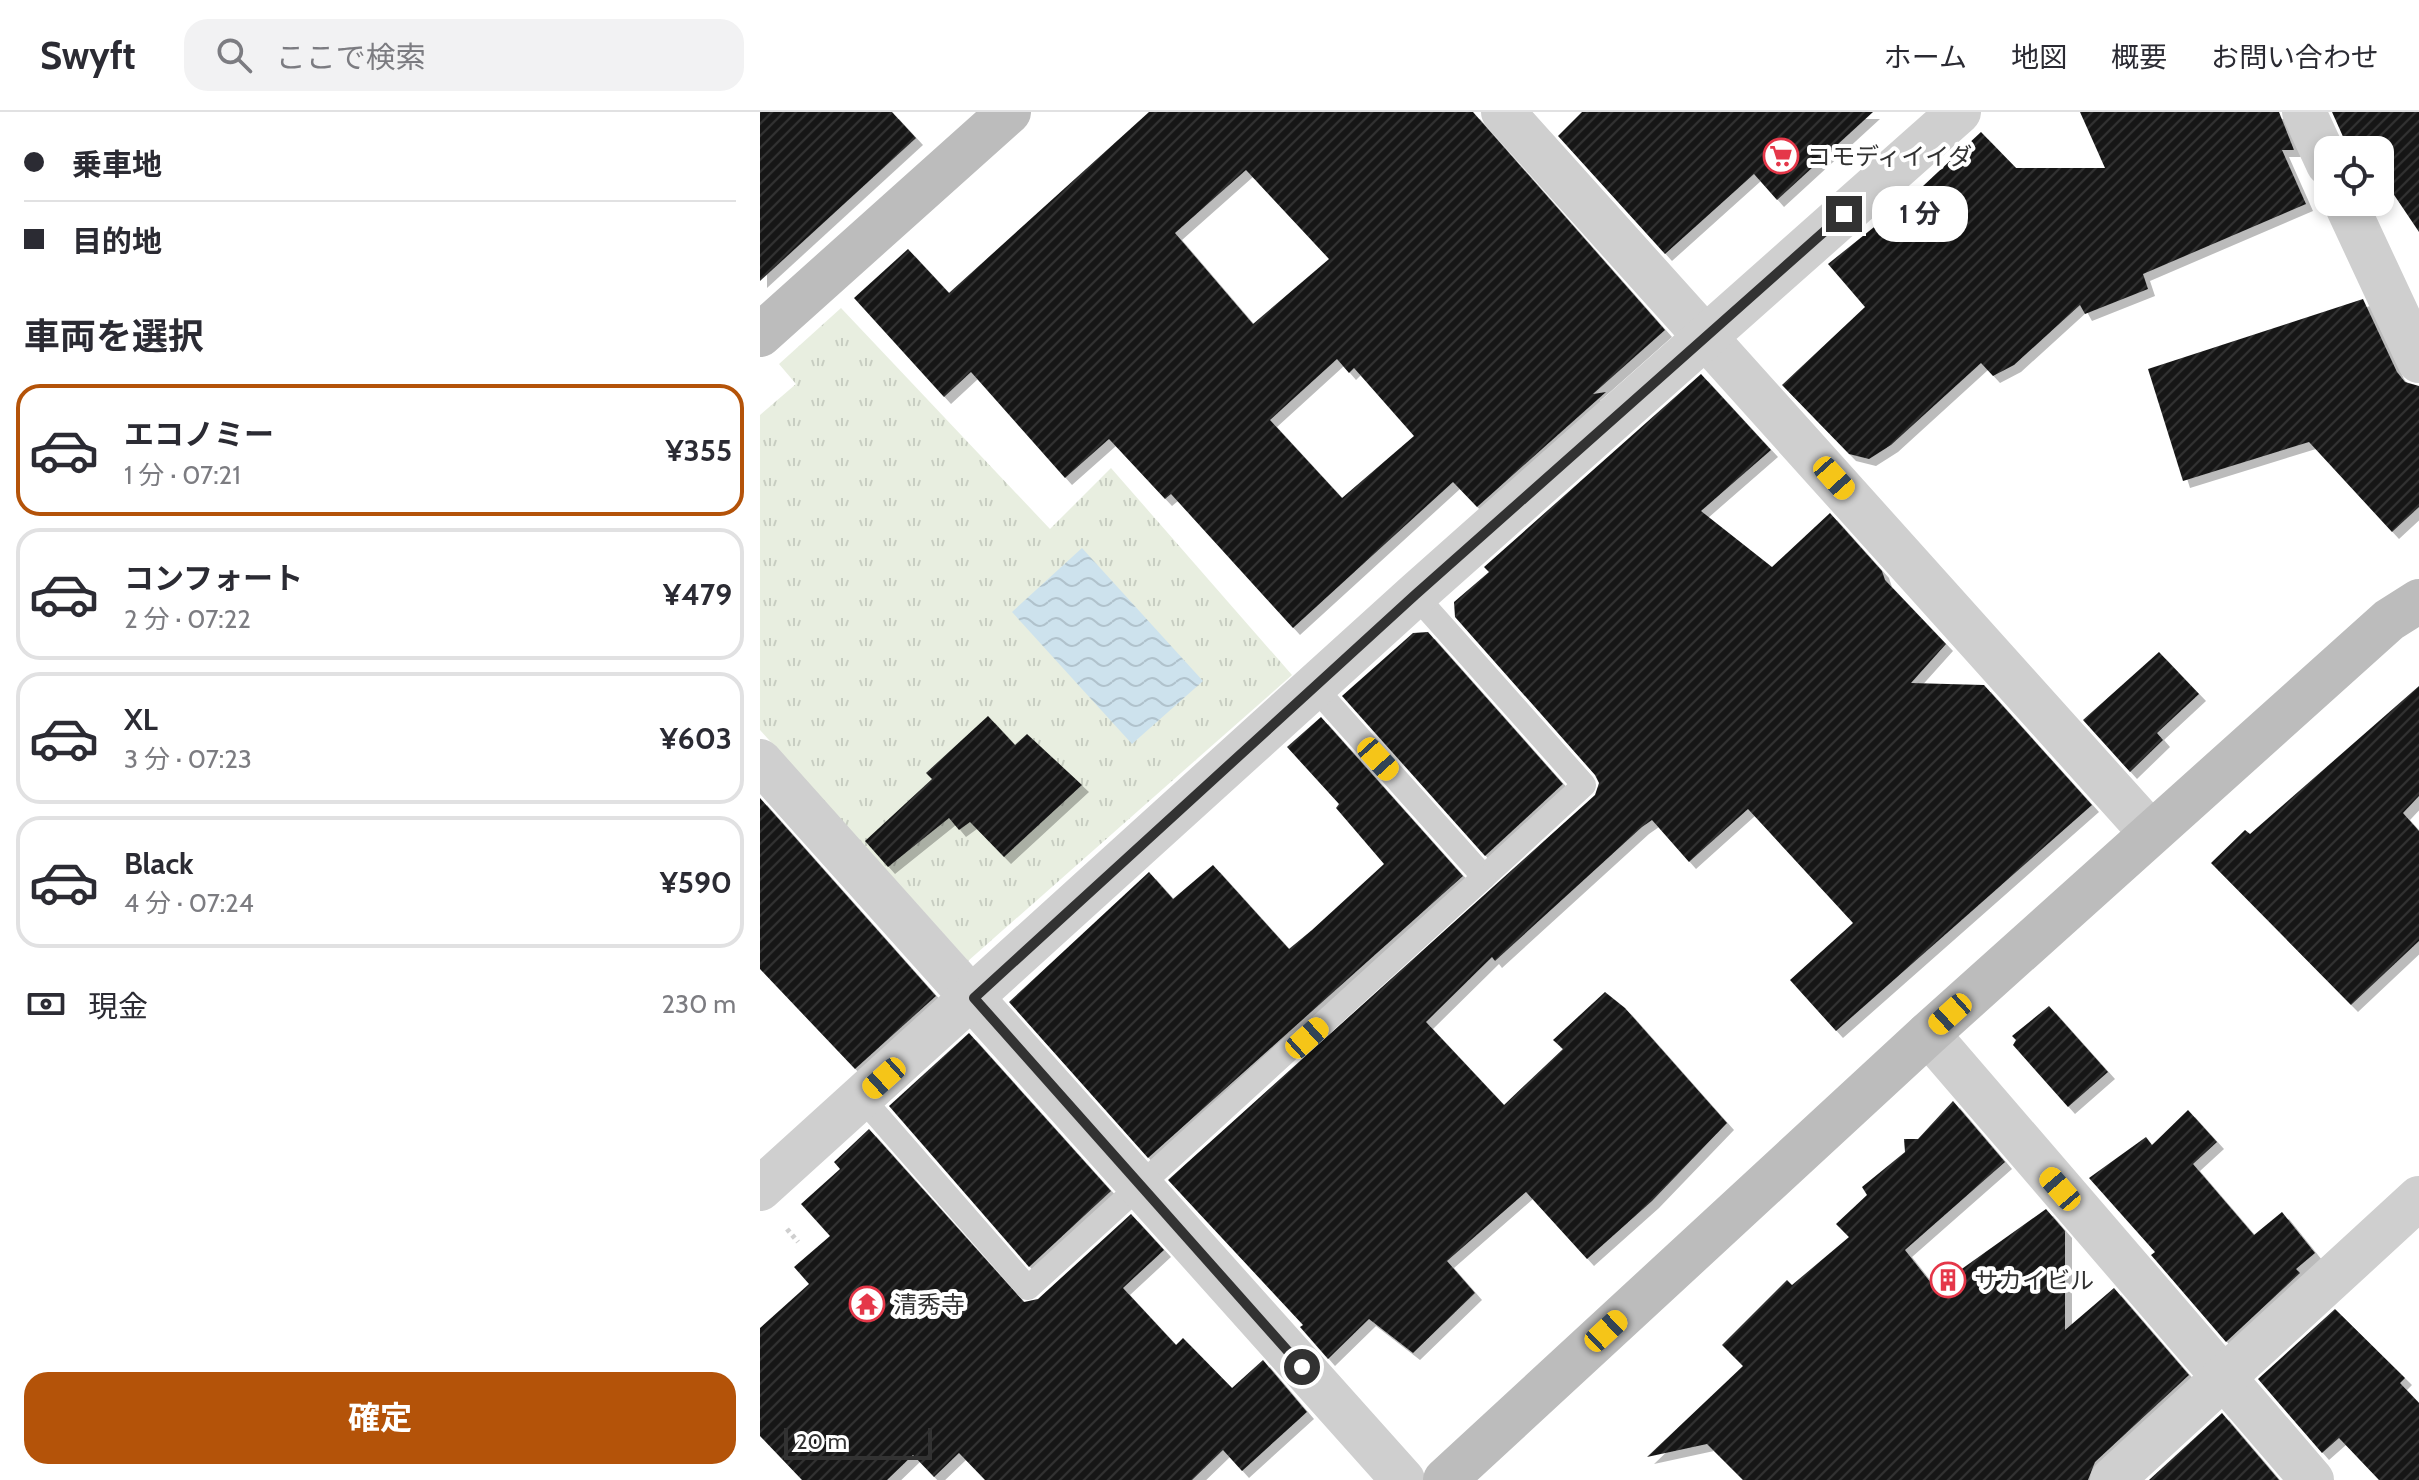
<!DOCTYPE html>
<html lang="ja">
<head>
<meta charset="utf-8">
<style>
  body { margin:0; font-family:Cabin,"Noto Sans JP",sans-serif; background:#f2f2f3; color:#2b2b33; height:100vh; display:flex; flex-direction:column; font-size:30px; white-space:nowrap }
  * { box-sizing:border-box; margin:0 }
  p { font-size:26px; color:#7c7c81 }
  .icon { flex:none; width:44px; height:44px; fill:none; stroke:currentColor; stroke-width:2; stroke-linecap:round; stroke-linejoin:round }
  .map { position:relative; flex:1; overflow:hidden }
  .drawer { display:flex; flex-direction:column; background:#fff; width:760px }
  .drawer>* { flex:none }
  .banner { display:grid; align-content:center; height:176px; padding:0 24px; background:#fff }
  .fabs { position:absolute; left:1554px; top:24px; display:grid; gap:16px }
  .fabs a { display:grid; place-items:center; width:80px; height:80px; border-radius:16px; background:#fff; box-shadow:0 4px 12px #0003; font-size:40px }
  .scale { position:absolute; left:24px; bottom:20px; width:148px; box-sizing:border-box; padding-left:8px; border:4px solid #323232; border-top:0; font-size:22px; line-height:28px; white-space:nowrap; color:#323232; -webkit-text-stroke:6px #fff; paint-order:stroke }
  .end { position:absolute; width:36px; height:36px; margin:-18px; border:10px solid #323232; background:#fff; box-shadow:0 0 0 4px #fff }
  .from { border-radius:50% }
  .bubble { position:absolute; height:56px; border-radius:24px; background:#fff; box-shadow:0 4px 12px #0003; font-size:26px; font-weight:700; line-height:56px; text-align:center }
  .car { position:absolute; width:24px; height:48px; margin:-24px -12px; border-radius:10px; box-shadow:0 0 6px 2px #0007; background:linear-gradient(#f5c518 24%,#345 0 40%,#f5c518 0 76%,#345 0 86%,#f5c518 0) }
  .banner b { display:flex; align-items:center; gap:28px; height:76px; font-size:30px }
  .banner b+b { border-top:2px solid #e1e1e2 }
  .banner i { width:20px; height:20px; background:#2b2b33 }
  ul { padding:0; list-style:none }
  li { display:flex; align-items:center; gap:24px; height:132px; margin:0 16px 12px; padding:0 8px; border:4px solid #e1e1e2; border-radius:24px }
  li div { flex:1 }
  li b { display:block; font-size:30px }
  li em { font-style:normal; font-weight:700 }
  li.active { border-color:#b45309 }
  li>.icon { width:72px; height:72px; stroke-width:1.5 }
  h2 { padding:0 24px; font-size:36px; line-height:96px }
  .pay { display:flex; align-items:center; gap:20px; height:88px; padding:0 24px; font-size:30px }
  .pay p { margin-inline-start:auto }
  .button { display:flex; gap:16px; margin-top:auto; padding:16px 24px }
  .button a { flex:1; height:92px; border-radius:24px; background:#b45309; color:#fff; font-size:32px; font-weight:700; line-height:92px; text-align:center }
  header { display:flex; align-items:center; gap:48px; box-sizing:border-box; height:112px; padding:0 40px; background:#fff; border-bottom:2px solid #e1e1e2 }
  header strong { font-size:38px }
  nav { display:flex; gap:44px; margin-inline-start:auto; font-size:28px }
  .search { width:560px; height:72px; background:#f2f2f3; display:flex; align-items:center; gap:20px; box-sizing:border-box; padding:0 28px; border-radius:24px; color:#7c7c81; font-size:30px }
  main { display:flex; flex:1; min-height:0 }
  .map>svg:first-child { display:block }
</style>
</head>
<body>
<header>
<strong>Swyft</strong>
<div class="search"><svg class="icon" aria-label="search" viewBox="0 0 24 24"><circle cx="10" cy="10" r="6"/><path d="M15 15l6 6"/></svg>ここで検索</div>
<nav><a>ホーム</a><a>地図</a><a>概要</a><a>お問い合わせ</a></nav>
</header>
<main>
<section class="drawer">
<div class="banner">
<b><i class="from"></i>乗車地</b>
<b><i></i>目的地</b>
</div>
<h2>車両を選択</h2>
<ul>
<li class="active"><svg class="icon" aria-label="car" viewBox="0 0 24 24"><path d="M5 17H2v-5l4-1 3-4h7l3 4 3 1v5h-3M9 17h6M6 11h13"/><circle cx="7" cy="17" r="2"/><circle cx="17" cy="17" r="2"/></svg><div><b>エコノミー</b><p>1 分 · 07:21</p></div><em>¥355</em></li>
<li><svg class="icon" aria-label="car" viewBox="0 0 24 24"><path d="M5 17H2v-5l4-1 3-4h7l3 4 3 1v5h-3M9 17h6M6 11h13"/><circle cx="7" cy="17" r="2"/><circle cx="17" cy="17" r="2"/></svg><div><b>コンフォート</b><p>2 分 · 07:22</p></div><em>¥479</em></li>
<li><svg class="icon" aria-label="car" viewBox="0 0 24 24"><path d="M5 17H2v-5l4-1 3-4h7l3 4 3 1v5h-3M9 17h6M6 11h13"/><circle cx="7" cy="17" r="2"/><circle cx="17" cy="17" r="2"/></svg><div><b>XL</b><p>3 分 · 07:23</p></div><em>¥603</em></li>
<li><svg class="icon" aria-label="car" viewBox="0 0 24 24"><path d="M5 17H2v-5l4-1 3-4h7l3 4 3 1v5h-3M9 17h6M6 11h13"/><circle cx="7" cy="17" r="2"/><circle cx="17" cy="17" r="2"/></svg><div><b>Black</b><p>4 分 · 07:24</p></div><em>¥590</em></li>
</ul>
<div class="pay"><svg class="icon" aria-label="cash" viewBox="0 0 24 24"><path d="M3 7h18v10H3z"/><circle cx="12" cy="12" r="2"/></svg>現金<p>230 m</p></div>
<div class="button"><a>確定</a></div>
</section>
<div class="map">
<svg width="1659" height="1368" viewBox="0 0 1659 1368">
  <defs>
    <pattern id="grass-tufts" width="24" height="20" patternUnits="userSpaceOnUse" patternTransform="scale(2)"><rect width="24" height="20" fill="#e8eee0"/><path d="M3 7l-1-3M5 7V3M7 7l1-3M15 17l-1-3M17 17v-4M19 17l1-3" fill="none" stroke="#c7cdc1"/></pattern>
    <pattern id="water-waves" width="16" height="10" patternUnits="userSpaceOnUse" patternTransform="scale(2)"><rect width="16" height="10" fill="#cde2ed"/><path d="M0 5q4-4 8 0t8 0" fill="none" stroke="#b0c2cc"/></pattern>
    <pattern id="building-hatch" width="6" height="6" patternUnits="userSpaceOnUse" patternTransform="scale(2)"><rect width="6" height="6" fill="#191919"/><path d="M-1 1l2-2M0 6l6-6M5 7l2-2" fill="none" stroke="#323232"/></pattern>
    <filter id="shadow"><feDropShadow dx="7" dy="7" stdDeviation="0" flood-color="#0004"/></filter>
  </defs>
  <rect width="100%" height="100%" fill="#fff"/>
  <path fill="url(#grass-tufts)" d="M81 196 290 417 351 356 532 563 208 849 0 618V303L36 272 19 252Z"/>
  <path fill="url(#water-waves)" d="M322 436 443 569 372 632 252 500Z"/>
  <g fill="url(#building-hatch)" fill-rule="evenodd" filter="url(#shadow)">
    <path d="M0 0H132L156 26 0 169Z"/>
    <path d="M389 0H713L905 218 833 282 846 280 717 395 693 370 533 516 411 382 405 387 349 327 305 366 211 260 184 285 94 186 148 137 189 181ZM486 58 569 147 493 212 415 121ZM577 247 589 261 594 256 654 324 582 386 510 308Z"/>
    <path d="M822 0H1113L1017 88 994 62 905 142 798 24Z"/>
    <path d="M1320 0H1519L1534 38H1522L1546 92 1383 162 1388 177 1325 202 1320 193 1254 253 1233 264 1221 251 1131 333 1109 347 1089 342 1022 273 1105 195 1068 152 1149 87 1221 20 1256 56H1345Z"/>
    <path d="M1572 0H1659V120L1620 62V38H1589Z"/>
    <path d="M1603 187 1637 260 1645 270 1659 274V395L1632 420 1549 330 1423 369 1388 257Z"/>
    <path d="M941 262 1011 338 941 399 1012 455 1070 401 1122 459 1125 468 1186 532 1151 571 1224 573 1332 693 1076 919 1030 868 1093 811 988 697 929 750 892 708 882 715 735 849 732 845 666 910 744 993 803 937 793 928 845 880 865 896 967 1011 892 1089 827 1147 766 1080 687 1149 715 1181 653 1241 609 1207 568 1247 540 1215 543 1213 408 1068 835 683 839 671 835 663 695 505 694 490 729 460 724 455Z"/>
    <path d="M668 520 803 672 725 744 582 584 653 521Z"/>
    <path d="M1399 540 1439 582 1397 621 1403 628 1370 660 1323 608Z"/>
    <path d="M1659 574V684L1643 701 1659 719V829L1591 893 1451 751 1485 718 1490 722Z"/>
    <path d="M228 604 255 633 267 622 322 673 244 745 210 710 199 718 189 706 128 755 105 729 172 667 166 661Z"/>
    <path d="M561 605 703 764 388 1046 249 890 389 760 413 787 453 753 529 837 552 818 624 752 576 696 579 692 527 635Z"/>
    <path d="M0 686 176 884 95 957 0 857Z"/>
    <path d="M1289 894 1348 960 1308 995 1253 933 1256 928 1252 924Z"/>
    <path d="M209 921 351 1079 269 1155 129 994Z"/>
    <path d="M1193 989 1245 1050 1145 1138 1175 1176 1286 1097 1305 1119V1218L1354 1176 1429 1263 1335 1350 1328 1368H983L947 1332 887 1345 983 1254 962 1233 1027 1168 1032 1173 1089 1125 1076 1112 1107 1083 1102 1075 1145 1040 1144 1027H1158Z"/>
    <path d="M1428 998 1457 1030 1433 1052 1494 1123 1522 1100 1555 1141 1536 1157 1540 1161 1466 1230 1391 1143 1395 1140 1329 1066 1386 1025 1392 1033Z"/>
    <path d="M109 1017 264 1190 278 1187 371 1102 404 1138 363 1176 416 1233 423 1226 472 1276 503 1248 547 1300 482 1359 463 1338 432 1368H225L199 1341 174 1365 153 1343 127 1368H42L0 1324V1216L49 1172 34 1155 70 1124 41 1092 80 1057 74 1050Z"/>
    <path d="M1575 1197 1645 1266 1640 1271 1659 1291V1368H1619L1579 1326 1562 1341 1498 1267Z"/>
    <path d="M1462 1301 1519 1368H1389Z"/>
  </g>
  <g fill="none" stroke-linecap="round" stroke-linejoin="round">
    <path stroke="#cfcfcf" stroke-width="5" stroke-dasharray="4 4" stroke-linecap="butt" d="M27 1117 38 1130"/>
    <g stroke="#cfcfcf" stroke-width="24">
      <path d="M555 576 724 765 824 673 655 483"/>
      <path d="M102 986 268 1176 535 932 547 926 724 765"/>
    </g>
    <g stroke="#cfcfcf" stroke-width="44">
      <path d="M743 0 1391 721"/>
      <path d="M1544 0 1568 52"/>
      <path d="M1585 90 1659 249"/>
      <path d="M0 649 643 1368"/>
      <path d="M1168 922 1552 1368"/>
      <path d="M0 1077 655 483 1199 0"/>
      <path d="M1352 1368 1659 1086"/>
    </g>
    <g stroke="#bcbcbc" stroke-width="44">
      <path d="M0 223 249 0"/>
      <path d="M685 1368 1168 922 1629 508 1659 489"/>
    </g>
  </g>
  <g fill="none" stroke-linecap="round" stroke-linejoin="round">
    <path stroke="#323232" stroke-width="10" d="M542 1255 214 886 655 483 1084 102"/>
  </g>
  <defs>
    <g id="supermarket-ring" transform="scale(1.8)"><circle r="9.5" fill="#fff" stroke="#e53749" stroke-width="1.5"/><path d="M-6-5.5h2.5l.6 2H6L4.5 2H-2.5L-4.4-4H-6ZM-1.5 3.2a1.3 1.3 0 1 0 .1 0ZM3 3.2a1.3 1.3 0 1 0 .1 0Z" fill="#e53749"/></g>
    <g id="building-ring" transform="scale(1.8)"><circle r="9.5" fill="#fff" stroke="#e53749" stroke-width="1.5"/><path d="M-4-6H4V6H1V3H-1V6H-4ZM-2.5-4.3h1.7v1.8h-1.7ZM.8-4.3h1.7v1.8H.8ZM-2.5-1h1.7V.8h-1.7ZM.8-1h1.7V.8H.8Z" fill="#e53749"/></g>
    <g id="temple-ring" transform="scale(1.8)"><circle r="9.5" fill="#fff" stroke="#e53749" stroke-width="1.5"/><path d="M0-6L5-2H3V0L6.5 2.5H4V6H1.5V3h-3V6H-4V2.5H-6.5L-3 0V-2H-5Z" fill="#e53749"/></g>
  </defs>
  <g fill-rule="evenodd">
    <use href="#supermarket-ring" x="1021" y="44"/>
    <use href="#building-ring" x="1188" y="1168"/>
    <use href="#temple-ring" x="107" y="1192"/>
  </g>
  <g text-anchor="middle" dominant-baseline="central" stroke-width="8" stroke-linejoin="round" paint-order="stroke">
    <g font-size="24" fill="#323232" stroke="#fff" text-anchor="start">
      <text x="1047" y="44">コモディイイダ</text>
      <text x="1214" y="1168">サカイビル</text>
      <text x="133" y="1192">清秀寺</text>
    </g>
  </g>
</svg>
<div class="fabs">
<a><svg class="icon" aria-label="locate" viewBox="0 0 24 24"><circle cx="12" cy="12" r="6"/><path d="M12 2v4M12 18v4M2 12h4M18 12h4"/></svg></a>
</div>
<div class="scale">20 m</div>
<i class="end from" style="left:542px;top:1255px"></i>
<i class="end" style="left:1084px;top:102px"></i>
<div class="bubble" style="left:1112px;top:74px;width:96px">1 分</div>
<i class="car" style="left:1074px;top:366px;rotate:138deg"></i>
<i class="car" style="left:618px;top:647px;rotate:138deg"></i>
<i class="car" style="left:1190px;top:902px;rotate:228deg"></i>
<i class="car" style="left:547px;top:926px;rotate:48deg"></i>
<i class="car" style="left:124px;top:966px;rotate:228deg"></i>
<i class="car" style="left:1300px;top:1077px;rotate:319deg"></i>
<i class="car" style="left:846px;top:1219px;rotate:47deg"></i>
</div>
</main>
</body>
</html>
